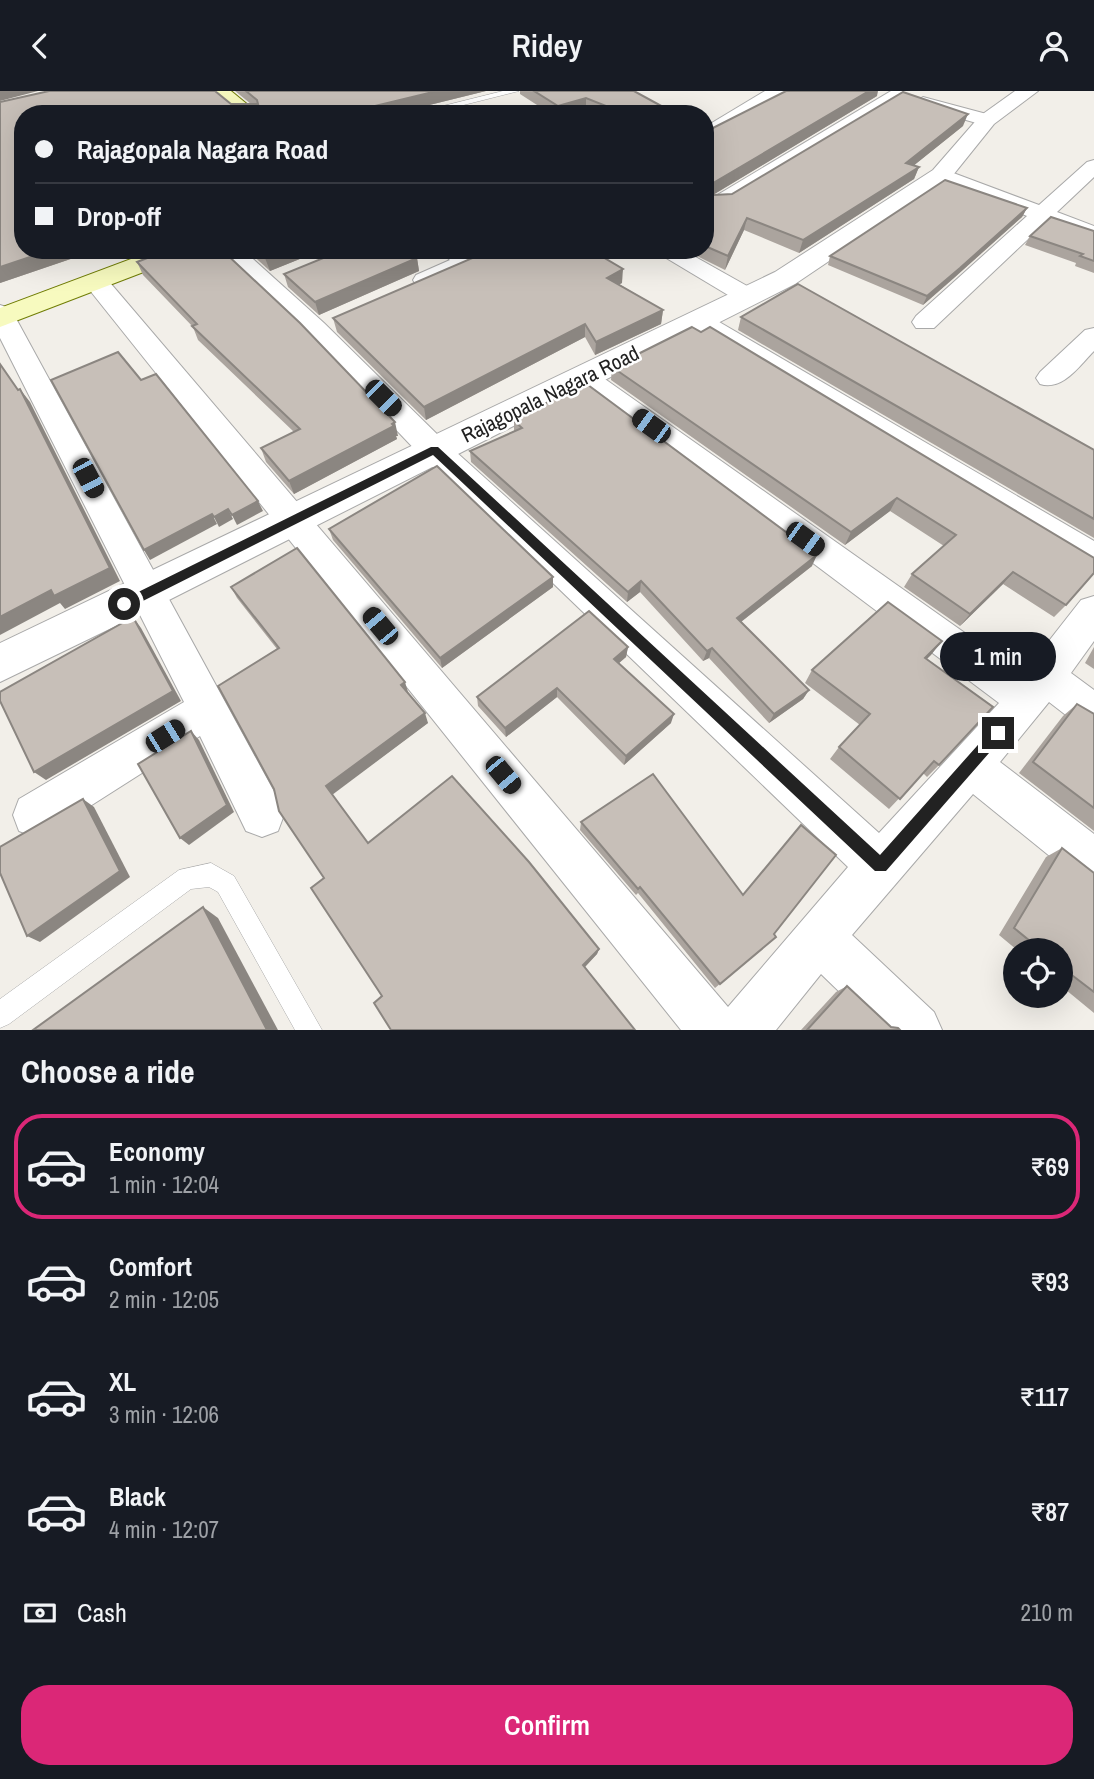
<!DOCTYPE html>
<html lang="en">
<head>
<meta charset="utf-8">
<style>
  body { margin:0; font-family:"Archivo Narrow",sans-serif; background:#20242c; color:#f1f3f6; height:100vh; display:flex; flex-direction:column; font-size:26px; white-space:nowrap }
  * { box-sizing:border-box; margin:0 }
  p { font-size:23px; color:#9ea1a6 }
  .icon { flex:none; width:38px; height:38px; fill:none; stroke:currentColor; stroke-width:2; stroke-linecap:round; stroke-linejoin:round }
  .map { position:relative; height:939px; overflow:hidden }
  .drawer { display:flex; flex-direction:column; background:#171b24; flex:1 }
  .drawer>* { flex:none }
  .guide { position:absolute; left:14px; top:14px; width:700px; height:154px; border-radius:28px; box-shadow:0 7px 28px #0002; display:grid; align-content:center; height:154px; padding:0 21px; background:#171b24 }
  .controls { position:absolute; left:1003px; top:847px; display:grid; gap:14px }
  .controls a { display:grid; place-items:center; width:70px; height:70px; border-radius:50%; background:#171b24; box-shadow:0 7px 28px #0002; font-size:35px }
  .end { position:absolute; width:32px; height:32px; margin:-16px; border:9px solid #222; background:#fff; box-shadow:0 0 0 4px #fff }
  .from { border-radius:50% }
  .bubble { position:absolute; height:49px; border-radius:24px; background:#171b24; box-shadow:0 7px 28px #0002; font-size:23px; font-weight:600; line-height:49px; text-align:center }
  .car { position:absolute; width:21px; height:42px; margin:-21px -10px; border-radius:9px; box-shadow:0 0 5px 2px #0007; background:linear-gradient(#222 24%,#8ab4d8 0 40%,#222 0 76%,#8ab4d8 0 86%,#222 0) }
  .guide b { display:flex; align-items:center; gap:24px; height:66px; font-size:26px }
  .guide b+b { border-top:2px solid #363941 }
  .guide i { width:18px; height:18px; background:#f1f3f6 }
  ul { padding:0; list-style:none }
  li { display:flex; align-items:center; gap:21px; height:105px; margin:0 14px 10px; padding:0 7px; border:4px solid transparent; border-radius:28px }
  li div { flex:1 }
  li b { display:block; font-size:26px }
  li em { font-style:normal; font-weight:600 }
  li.selected { border-color:#db2777 }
  li>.icon { width:63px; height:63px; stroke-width:1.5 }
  h2 { padding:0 21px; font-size:32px; line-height:84px }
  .pay { display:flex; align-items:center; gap:18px; height:77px; padding:0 21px; font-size:26px }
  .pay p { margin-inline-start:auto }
  .cta { display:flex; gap:14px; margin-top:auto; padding:14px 21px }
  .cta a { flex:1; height:80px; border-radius:28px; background:#db2777; color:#fff; font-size:28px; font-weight:600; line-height:80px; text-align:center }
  header { display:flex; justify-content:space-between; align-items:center; height:91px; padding:0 21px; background:#171b24; font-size:32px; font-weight:600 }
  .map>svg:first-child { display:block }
</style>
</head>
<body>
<header><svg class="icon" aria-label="back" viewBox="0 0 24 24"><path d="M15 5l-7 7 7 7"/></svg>Ridey<svg class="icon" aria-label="person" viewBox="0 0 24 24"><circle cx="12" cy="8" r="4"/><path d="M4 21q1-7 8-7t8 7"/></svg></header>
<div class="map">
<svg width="1094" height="939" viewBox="0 0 1094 939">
  <rect width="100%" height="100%" fill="#f2efe9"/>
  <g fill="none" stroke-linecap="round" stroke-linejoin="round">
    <g stroke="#a9a9a9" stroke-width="1">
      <g id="service">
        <path d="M503 0H519L428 23H411Z"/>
        <path d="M211 772 234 785 322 939H295L218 801 209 796 191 798 9 933 0 937V908L179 779Z"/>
      </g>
    </g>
    <g stroke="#a9a9a9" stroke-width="2">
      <g id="minor">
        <path d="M765 0H787L705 50V36Z"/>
        <path d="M891 0H902L906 4 728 114H712L709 109Z"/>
        <path d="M923 6 994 25 996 29 987 35 917 15 914 11Z"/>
        <path d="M1094 69V86L1057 121 1094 135V150L1045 132 934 237H916L912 231 916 225 1027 125 934 88 931 84 934 80H948L1039 114 1087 71Z"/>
        <path d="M217 159H243L324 232 445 351 879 742 999 612 575 293 571 287 575 281 585 278 595 281 1023 583 1081 509 1094 505V550L1071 582 1094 599V641L1080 635 1049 611 1000 671 1094 743V795L1078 788 973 703 852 844 934 921 942 939H879L821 883 776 939H681L88 197 85 192 88 187H106L728 916 848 776 423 367 306 244Z"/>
        <path d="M439 159H467L479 170 475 175 434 194H416L413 189 416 184 450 169Z"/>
        <path d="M653 159H683L756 200 760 205 756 210H738Z"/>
        <path d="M0 214 9 217 13 222 278 708 284 724 278 740 262 746 246 740 200 645 51 740 35 746 19 740 13 724 19 708 184 611 0 247Z"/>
        <path d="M700 223 709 225 1094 450V481L1082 477 691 237 687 231 691 225Z"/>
        <path d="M1094 237V260C1079 275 1063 300 1040 293L1036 287 1040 281 1085 239Z"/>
      </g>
    </g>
    <g stroke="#a9a9a9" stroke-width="2">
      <path id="tertiary" d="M1015 0H1038L994 33 949 89 795 193 163 512 0 591V552L775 181 933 79 980 25Z"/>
    </g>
    <g stroke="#707d05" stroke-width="2">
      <g id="secondary">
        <path d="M208 0H231L259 23H236Z"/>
        <path d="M155 159H192L188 164 0 236V217Z"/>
      </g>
    </g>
    <use href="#service" fill="#fff" fill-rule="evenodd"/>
    <use href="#minor" fill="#fff" fill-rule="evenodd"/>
    <use href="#tertiary" fill="#fff" fill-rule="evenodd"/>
    <use href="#secondary" fill="#f7fabf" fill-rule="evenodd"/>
  </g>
  <g fill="#aba49e">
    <path d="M235 0H486L393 23H23V159H97L0 192V11L251 13Z"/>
    <path d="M520 0H634L676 23H595L586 19 573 23H551L520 3Z"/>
    <path d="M877 5 714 103V104L732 103 963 35 914 74 919 76 914 88 799 162 744 139 725 179 685 159H705V33L707 40Z"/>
    <path d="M1027 117 1022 126 955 186 923 214 828 174 830 165Z"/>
    <path d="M1094 140V182L1075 175 1076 172 1025 154 1030 145Z"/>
    <path d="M247 159H322L270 180Z"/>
    <path d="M483 159H618L603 167 622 192 619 193 663 219 661 233 595 264 585 246 426 329 337 241 333 227 486 162Z"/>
    <path d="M417 167 419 180 319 224 288 196 284 183Z"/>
    <path d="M137 171 398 345H396L397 348 294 403 266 371 261 357 294 341 198 249 193 236 143 184Z"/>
    <path d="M741 226 1094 359V447L738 239Z"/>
    <path d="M612 276 1094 467 1066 514 1054 526 1003 493 960 535 904 496 912 483 944 455 890 420 845 454 611 289Z"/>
    <path d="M514 330 812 475 741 531 809 599 803 608 769 632 709 567 703 570 640 501 627 511 471 371 470 360 514 340Z"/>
    <path d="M329 438 553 496 442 577 333 449Z"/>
    <path d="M231 496 408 601 428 632 332 703 368 752 599 858 597 863 585 876 382 905 324 787 277 558 237 507Z"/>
    <path d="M942 550 927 568 939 674 927 686 923 682 889 718 830 668 839 656 860 634 805 592 812 579Z"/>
    <path d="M628 556 626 566 619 572 671 632 624 674 557 606 506 646 478 615 477 606Z"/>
    <path d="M1094 556V578L1085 572Z"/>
    <path d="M1077 613 1094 623V740L1019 682 1063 625Z"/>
    <path d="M581 731 743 804 776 846 715 897 638 802 636 804 580 739Z"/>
    <path d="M1062 757 1094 782V922L1060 894V859H1017L999 844 1046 766Z"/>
    <path d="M847 895 891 936 900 939H801L836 901Z"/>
  </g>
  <g fill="#8b8681">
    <path d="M0 0H38L0 10Z"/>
    <path d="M437 0H486L393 23H342Z"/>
    <path d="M869 0H878L877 5 708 107 710 94Z"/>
    <path d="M586 7V19L573 23H558V15Z"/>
    <path d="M968 23 963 35 902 84 906 72Z"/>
    <path d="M919 76 914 88 799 162 803 149Z"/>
    <path d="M1027 117 1022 126 955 186 923 214 927 205Z"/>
    <path d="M747 127 744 139 725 179 728 165Z"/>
    <path d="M51 159H97L0 192V176Z"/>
    <path d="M125 159H147L128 166Z"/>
    <path d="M285 159H322L270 180 265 167Z"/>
    <path d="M618 159 590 173 591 160Z"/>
    <path d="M417 167 419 180 319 224 315 211Z"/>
    <path d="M623 178 622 192 607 200V187Z"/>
    <path d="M663 219 661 233 595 264 596 251Z"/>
    <path d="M585 233V246L426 329 424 316Z"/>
    <path d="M20 298 30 311 120 490 65 518 60 512 0 544V526L51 499Z"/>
    <path d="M395 331 398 345H396L397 348 294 403 289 390Z"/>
    <path d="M897 407 890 420 845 454 851 441Z"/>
    <path d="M258 410 263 420 237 434 232 424Z"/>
    <path d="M228 418 233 428 219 436 214 426Z"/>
    <path d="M212 423 217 433 150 469 144 459Z"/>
    <path d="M817 464 812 475 733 537 737 527Z"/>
    <path d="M1013 481 1003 493 960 535 970 523Z"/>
    <path d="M553 486V496L442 577 440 567Z"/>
    <path d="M641 490 640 501 627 511 628 501Z"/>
    <path d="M133 526 141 537 181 610 46 689 34 681Z"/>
    <path d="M942 550 931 564 914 580 925 567Z"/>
    <path d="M628 556 626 566 612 578 614 568Z"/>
    <path d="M712 557 709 567 703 570 707 560Z"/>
    <path d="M405 591 408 601 404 604 401 594Z"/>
    <path d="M557 597V606L506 646 505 637Z"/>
    <path d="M809 599 803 608 769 632 774 623Z"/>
    <path d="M425 622 428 632 332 704 326 695Z"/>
    <path d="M674 623 671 632 624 674 626 665Z"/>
    <path d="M191 640 199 649 234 721 189 754 180 747Z"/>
    <path d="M83 708 94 716 130 786 40 851 27 845Z"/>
    <path d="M203 816 218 827 278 939H267Z"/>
    <path d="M599 858 597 863 582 879 583 874Z"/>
  </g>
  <g fill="#c7bfb8" stroke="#8b8681" stroke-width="2">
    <path d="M49 0H215L231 13H258L257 9 246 0H437L342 23H23V159H51L0 176V11Z"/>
    <path d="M534 0H634L676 23H626L586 7 558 15Z"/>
    <path d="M786 0H869L710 94 714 104 732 103 903 1 968 23 906 72 919 76 803 149 747 127 728 165 705 155V33L707 40Z"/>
    <path d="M945 89 1027 117 960 177 927 205 830 165Z"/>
    <path d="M1051 126 1094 140V170L1080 165 1083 163 1030 145Z"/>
    <path d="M168 159H222L300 232 395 331 392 333 394 335 289 390 261 357 300 338 192 235 197 233 137 171Z"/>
    <path d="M257 159H285L265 167Z"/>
    <path d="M343 159H406L417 167 315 211 284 183Z"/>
    <path d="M491 159H591L623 178 607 187 663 219 596 251 585 233 424 316 333 227Z"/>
    <path d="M798 193 1094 359V428L741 226Z"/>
    <path d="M692 236 701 241 710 236 1094 467V482L1066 514 1013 481 970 523 912 483 956 444 897 407 851 441 612 276Z"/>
    <path d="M118 261 141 289 156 283 258 410 232 424 228 418 214 426 212 423 144 459 51 289Z"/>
    <path d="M0 273 18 299 20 298 110 477 54 505 51 499 0 526Z"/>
    <path d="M584 291 817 464 737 527 809 599 774 623 712 557 707 560 641 490 628 501 470 360 522 337 514 330Z"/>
    <path d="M437 375 553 486 440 567 329 438Z"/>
    <path d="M297 457 405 591 401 594 425 622 326 695 368 752 452 685 529 771 599 858 583 874 635 939H391L374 912 382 905 311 797 324 787 279 720 274 698 218 595 279 557 231 496Z"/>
    <path d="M888 511 942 550 925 567 993 616 939 674 934 670 900 708 839 656 870 623 812 579Z"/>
    <path d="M589 520 628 556 614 568 674 623 626 665 557 597 505 637 477 606Z"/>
    <path d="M133 526 173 600 34 681 0 610V601Z"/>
    <path d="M1077 613 1094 623V717L1033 671Z"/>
    <path d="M191 640 227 714 180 747 138 673Z"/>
    <path d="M653 683 743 804 801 734 836 764 774 843 776 846 720 893 640 796 638 798 581 731Z"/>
    <path d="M83 708 120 780 27 845 0 782V756Z"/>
    <path d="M1062 757 1094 782V901L1060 875V859H1041L1014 837Z"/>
    <path d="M203 816 267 939H33Z"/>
    <path d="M847 895 891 936 898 937 900 939H807Z"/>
  </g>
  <path fill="#222" d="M431 356H438L880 764 993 637H1003V646L886 780H875L433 364 129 517H120V510Z"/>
  <g text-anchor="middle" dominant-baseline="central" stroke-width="5" stroke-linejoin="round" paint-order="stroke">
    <g font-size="21" fill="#222" stroke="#fff">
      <text transform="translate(550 303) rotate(-26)">Rajagopala Nagara Road</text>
    </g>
  </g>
</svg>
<div class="controls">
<a><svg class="icon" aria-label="locate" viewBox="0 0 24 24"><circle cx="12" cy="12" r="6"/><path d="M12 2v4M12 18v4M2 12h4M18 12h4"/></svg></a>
</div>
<i class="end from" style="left:124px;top:513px"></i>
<i class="end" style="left:998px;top:642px"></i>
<div class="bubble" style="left:940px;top:541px;width:116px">1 min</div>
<i class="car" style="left:383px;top:307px;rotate:135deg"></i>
<i class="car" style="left:651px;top:335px;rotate:306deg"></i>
<i class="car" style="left:88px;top:387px;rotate:152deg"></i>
<i class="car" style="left:805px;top:448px;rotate:126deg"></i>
<i class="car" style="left:380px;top:535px;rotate:320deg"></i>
<i class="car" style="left:165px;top:645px;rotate:58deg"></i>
<i class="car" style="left:503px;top:684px;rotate:140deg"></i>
<div class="guide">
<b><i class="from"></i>Rajagopala Nagara Road</b>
<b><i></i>Drop-off</b>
</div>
</div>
<section class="drawer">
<h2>Choose a ride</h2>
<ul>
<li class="selected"><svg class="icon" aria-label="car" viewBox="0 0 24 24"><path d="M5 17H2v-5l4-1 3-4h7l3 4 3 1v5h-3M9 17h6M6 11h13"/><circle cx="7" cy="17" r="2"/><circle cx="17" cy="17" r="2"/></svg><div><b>Economy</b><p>1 min · 12:04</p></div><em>₹69</em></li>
<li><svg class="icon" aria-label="car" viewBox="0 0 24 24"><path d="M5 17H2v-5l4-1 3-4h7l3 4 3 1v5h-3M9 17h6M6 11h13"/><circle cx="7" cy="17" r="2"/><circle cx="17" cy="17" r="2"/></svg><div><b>Comfort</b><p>2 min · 12:05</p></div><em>₹93</em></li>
<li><svg class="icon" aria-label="car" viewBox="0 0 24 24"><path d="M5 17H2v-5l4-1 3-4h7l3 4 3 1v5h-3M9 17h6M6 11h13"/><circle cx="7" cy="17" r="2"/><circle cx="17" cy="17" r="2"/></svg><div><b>XL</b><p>3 min · 12:06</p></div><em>₹117</em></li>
<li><svg class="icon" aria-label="car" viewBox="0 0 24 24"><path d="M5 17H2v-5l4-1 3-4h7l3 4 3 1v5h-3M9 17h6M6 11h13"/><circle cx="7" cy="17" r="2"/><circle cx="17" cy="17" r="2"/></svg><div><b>Black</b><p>4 min · 12:07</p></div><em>₹87</em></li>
</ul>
<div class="pay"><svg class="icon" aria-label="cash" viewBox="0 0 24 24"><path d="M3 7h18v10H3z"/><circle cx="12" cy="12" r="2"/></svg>Cash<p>210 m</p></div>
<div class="cta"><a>Confirm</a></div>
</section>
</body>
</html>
